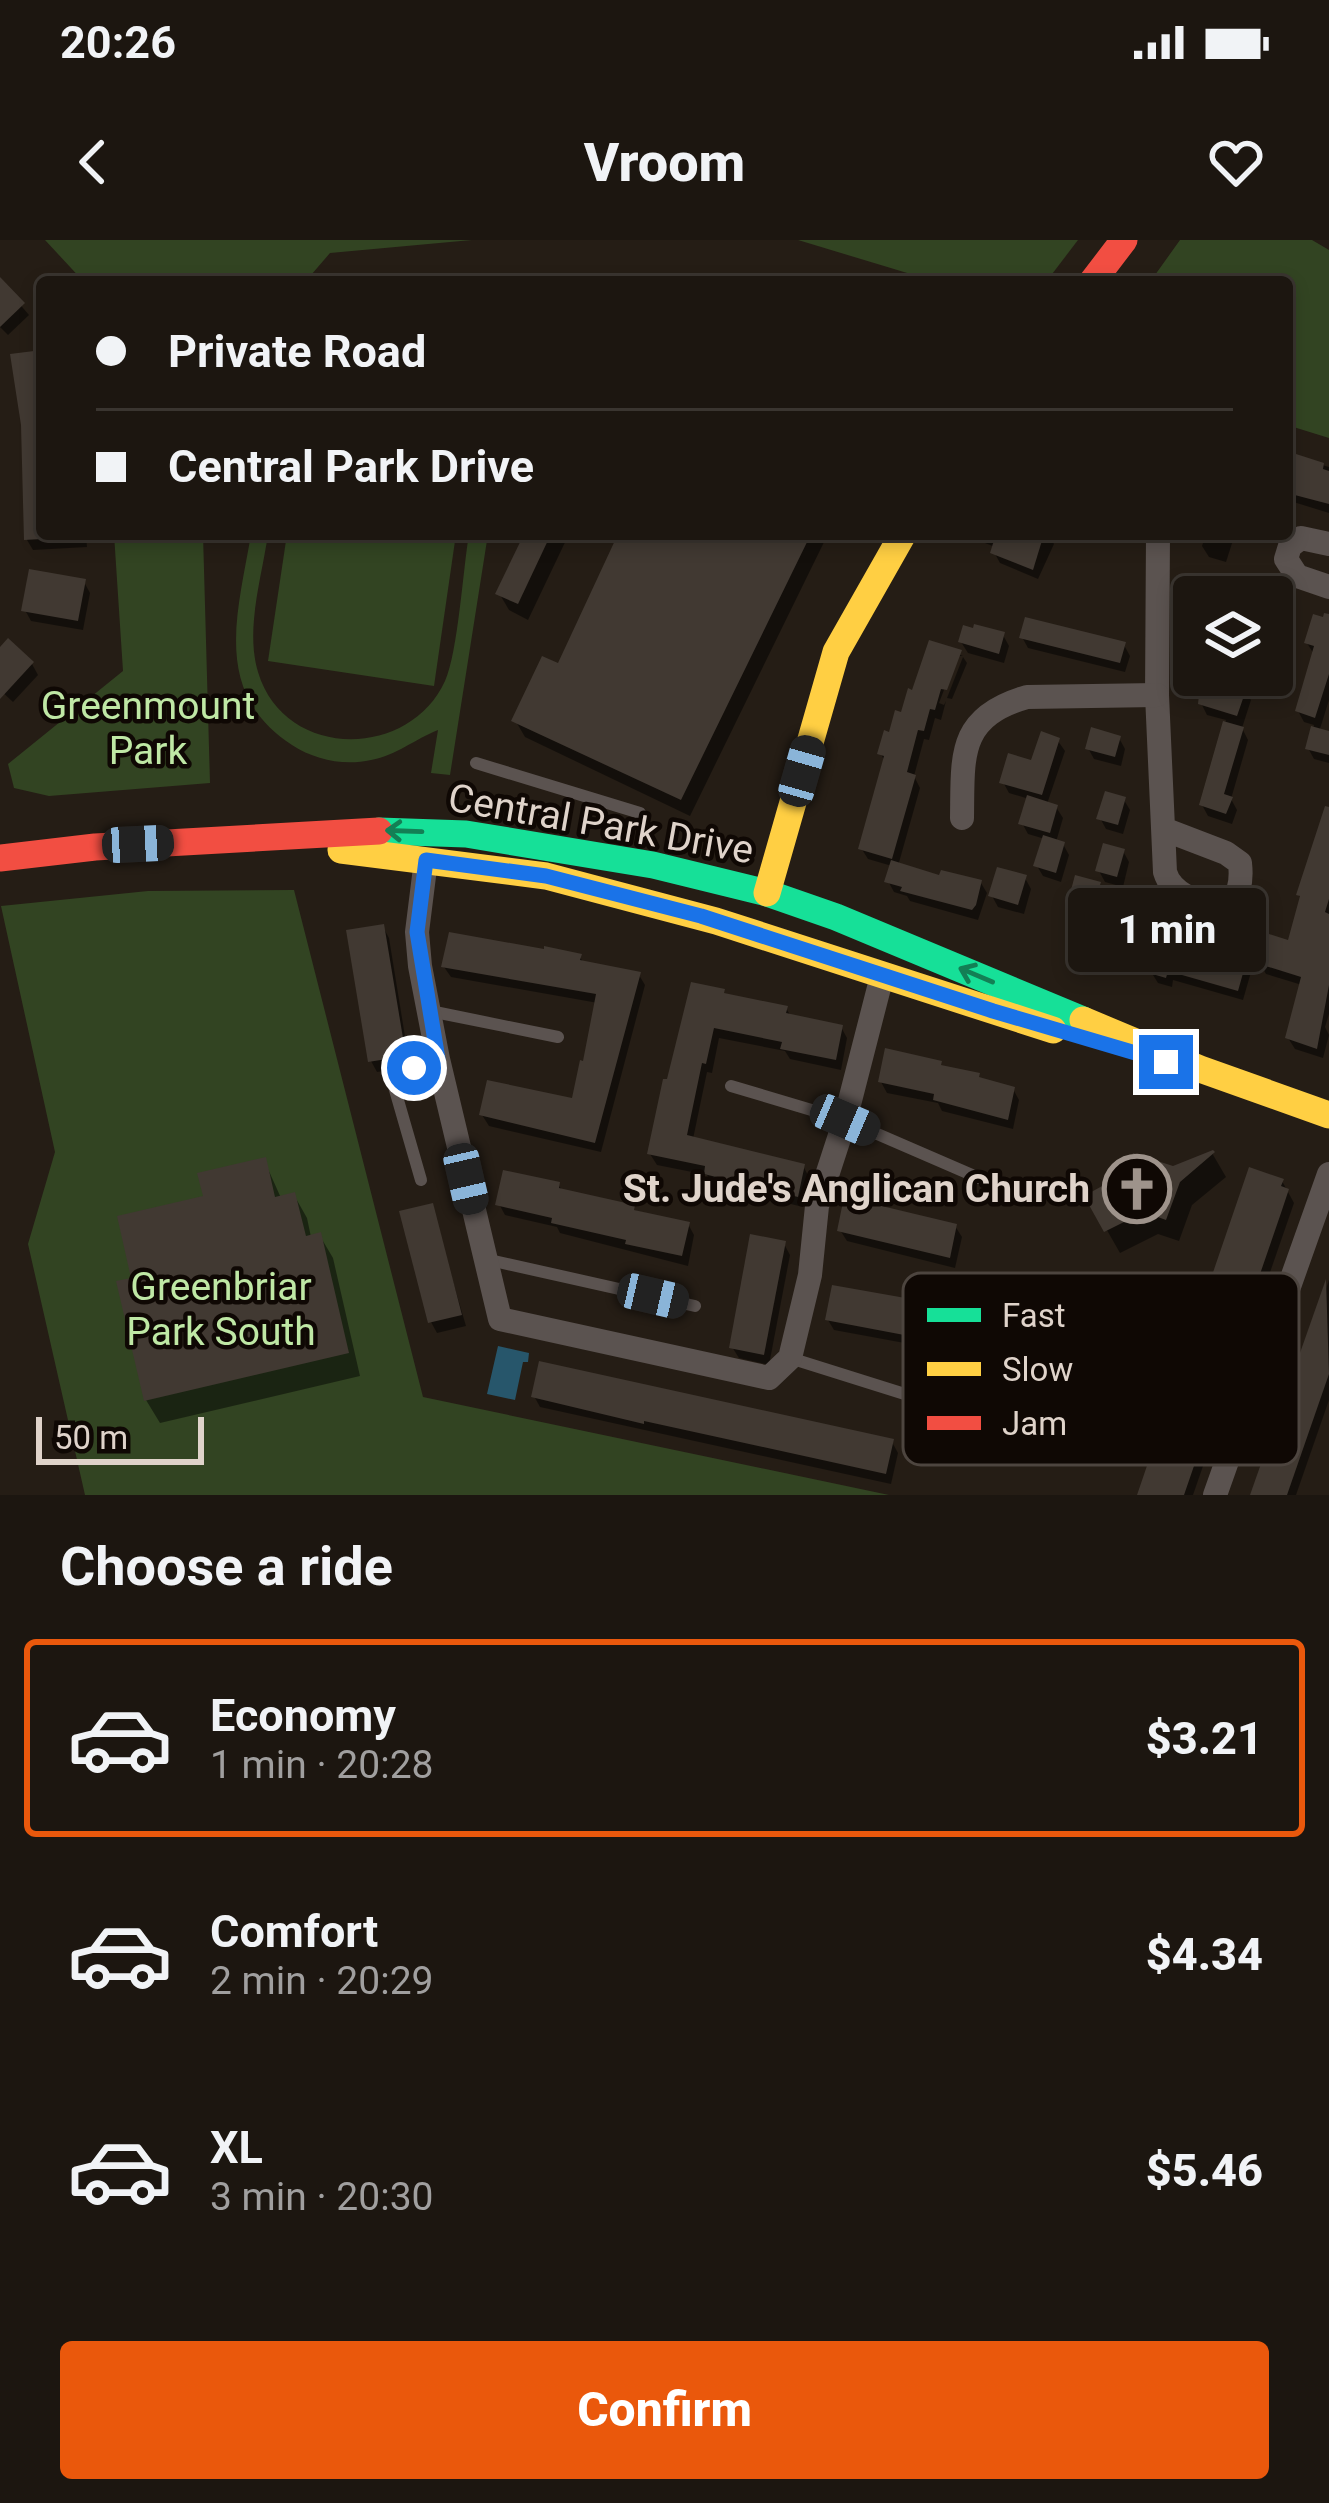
<!DOCTYPE html>
<html lang="en">
<head>
<meta charset="utf-8">
<style>
  body { margin:0; font-family:Roboto,sans-serif; background:#29231e; color:#f1f3f6; height:100vh; display:flex; flex-direction:column; font-size:45px; white-space:nowrap }
  * { box-sizing:border-box; margin:0 }
  p { font-size:39px; color:#a09f9f }
  .icon { flex:none; width:66px; height:66px; fill:none; stroke:currentColor; stroke-width:2; stroke-linecap:round; stroke-linejoin:round }
  .map { position:relative; height:1255px; overflow:hidden }
  .panel { display:flex; flex-direction:column; background:#1c1610; flex:1 }
  .panel>* { flex:none }
  .banner { position:absolute; left:36px; top:36px; width:1257px; height:264px; border-radius:12px; box-shadow:0 6px 18px #0003,0 0 0 3px #3a3530; display:grid; align-content:center; height:264px; padding:0 60px; background:#1c1610 }
  .tools { position:absolute; left:1173px; top:336px; display:grid; gap:24px }
  .tools a { display:grid; place-items:center; width:120px; height:120px; border-radius:12px; background:#1c1610; box-shadow:0 6px 18px #0003,0 0 0 3px #3a3530; font-size:60px }
  .scale { position:absolute; left:36px; bottom:30px; width:168px; box-sizing:border-box; padding-left:12px; border:6px solid #dfd3ca; border-top:0; font-size:33px; line-height:42px; white-space:nowrap; color:#dfd3ca; -webkit-text-stroke:9px #0f0804; paint-order:stroke }
  .end { position:absolute; width:54px; height:54px; margin:-27px; border:15px solid #1a73e8; background:#fff; box-shadow:0 0 0 6px #fff }
  .from { border-radius:50% }
  .bubble { position:absolute; height:84px; border-radius:12px; background:#1c1610; box-shadow:0 6px 18px #0003,0 0 0 3px #3a3530; font-size:39px; font-weight:800; line-height:84px; text-align:center }
  .car { position:absolute; width:36px; height:72px; margin:-36px -18px; border-radius:15px; box-shadow:0 0 9px 3px #0007; background:linear-gradient(#222 24%,#8ab4d8 0 40%,#222 0 76%,#8ab4d8 0 86%,#222 0) }
  .banner b { display:flex; align-items:center; gap:42px; height:114px; font-size:45px }
  .banner b+b { border-top:3px solid #3a3530 }
  .banner i { width:30px; height:30px; background:#f1f3f6 }
  ul { padding:0; list-style:none }
  li { display:flex; align-items:center; gap:36px; height:198px; margin:0 24px 18px; padding:0 36px; border:6px solid transparent; border-radius:12px }
  li div { flex:1 }
  li b { display:block; font-size:45px }
  li em { font-style:normal; font-weight:800 }
  li.selected { border-color:#ea580c }
  li>.icon { width:108px; height:108px; stroke-width:1.5 }
  h2 { padding:0 60px; font-size:54px; line-height:144px }
  .button { display:flex; gap:24px; margin-top:auto; padding:24px 60px }
  .button a { flex:1; height:138px; border-radius:12px; background:#ea580c; color:#fff; font-size:48px; font-weight:800; line-height:138px; text-align:center }
  .status { display:flex; justify-content:space-between; align-items:center; height:84px; padding:0 60px; background:#1c1610; direction:ltr }
  .status svg { height:33px; fill:currentColor }
  header { display:flex; justify-content:space-between; align-items:center; height:156px; padding:0 60px; background:#1c1610; font-size:54px; font-weight:800 }
  .map>svg:first-child { display:block }
</style>
</head>
<body>
<div class="status"><b>20:26</b><svg viewBox="0 0 49 12"><path d="M0 12V9h3v3zM5 12V6h3v6zM10 12V3h3v9zM15 12V0h3v12zM26 1h20v11H26zM47 4h2v5h-2z"/></svg></div>
<header><svg class="icon" aria-label="back" viewBox="0 0 24 24"><path d="M15 5l-7 7 7 7"/></svg>Vroom<svg class="icon" aria-label="heart" viewBox="0 0 24 24"><path d="M12 20l-8-8c-3-5 5-10 8-4 3-6 11-1 8 4z"/></svg></header>
<div class="map">
<svg width="1329" height="1255" viewBox="0 0 1329 1255">
  <rect width="100%" height="100%" fill="#251d15"/>
  <g fill="#324422">
    <path d="M45 0H472L330 13 305 42H84Z"/>
    <path d="M798 0H1078L1046 42H937Z"/>
    <path d="M1180 0H1312L1329 10V198L1287 185V42H1150Z"/>
    <path d="M114 294H203L210 543 49 556 14 548 8 524 123 431Z"/>
    <path d="M251 294H268C262 337 245 389 258 432 284 520 409 520 445 441 458 412 463 329 469 294H488L450 535 431 533 438 490C415 499 397 515 371 520 344 526 315 520 292 505 211 452 238 373 251 294Z"/>
    <path d="M287 294H456L434 446 268 421Z"/>
    <path d="M294 650 423 1157 889 1255H85L28 1004 55 912 1 666 148 651Z"/>
  </g>
  <path fill="#27566b" d="M498 1106 529 1113 528 1122H523L515 1160 487 1154Z"/>
  <g fill="#0007">
    <path d="M0 41 29 75 8 95 0 87Z"/>
    <path d="M42 187V294H86L87 307 33 310 27 300Z"/>
    <path d="M1298 218 1329 227V273L1287 260V222L1296 224Z"/>
    <path d="M527 294H569L528 380 509 370 499 353Z"/>
    <path d="M610 294H828L690 576 525 497 515 480 559 427 616 307Z"/>
    <path d="M980 294H1048L1054 304 1038 339 1000 323 994 312 995 307 985 303Z"/>
    <path d="M1206 294H1235L1226 322 1209 317 1202 306Z"/>
    <path d="M84 342 90 353 83 390 31 381 25 370Z"/>
    <path d="M1329 382V460L1319 492 1329 494V523L1314 519 1308 508 1314 485 1304 482 1298 471 1315 416 1307 403Z"/>
    <path d="M1003 395 1009 406 1004 423 968 413 961 402Z"/>
    <path d="M1022 397 1124 405 1130 416 1125 432 1028 408Z"/>
    <path d="M931 404 963 416H957L939 463 944 465 946 461 941 480 935 478 929 500 924 499 914 536 920 548 898 626 941 639 943 633 981 643 987 653 978 680 910 661 907 656 894 652 888 641 892 626 868 619 861 608 885 522 881 514 886 494 891 496 897 474 903 475 910 452 914 453Z"/>
    <path d="M0 412 32 424 38 435 13 462 0 450Z"/>
    <path d="M963 417 967 423 952 459 947 458Z"/>
    <path d="M1205 435H1244L1240 448 1251 460 1242 488 1248 500 1231 559 1237 570 1232 584 1208 576 1202 565 1226 480 1207 475 1201 463Z"/>
    <path d="M1119 498 1125 509 1121 526 1094 519 1088 508Z"/>
    <path d="M1058 501 1065 511 1047 564 1056 567 1063 578 1056 602 1063 604 1069 615 1061 642 1043 636 1037 626 1045 599 1028 594 1022 583 1029 559 1009 553 1003 542 1033 524Z"/>
    <path d="M1124 560 1130 570 1123 594 1106 589 1100 578Z"/>
    <path d="M1329 598V774L1325 787 1329 795 1323 818 1295 809 1288 798 1302 745 1266 734 1260 723 1290 704 1302 660 1299 655Z"/>
    <path d="M1123 611 1129 622 1123 647 1105 642 1099 631Z"/>
    <path d="M1025 638 1031 649 1024 674 998 667 992 656Z"/>
    <path d="M1099 645 1105 656 1097 681 1076 675 1070 664Z"/>
    <path d="M383 687 389 698 410 827 377 832 371 821Z"/>
    <path d="M1105 712 1245 721 1251 732 1243 760 1173 740 1172 747 1158 743 1153 735 1111 723Z"/>
    <path d="M580 717 584 724 639 735 645 745 601 912 489 886 482 875 574 862 598 763 451 737 444 727Z"/>
    <path d="M726 757 786 768 792 778 841 787 847 798 841 830 790 819 785 811 719 798 712 833 707 832 693 899 803 926 809 937 803 967 713 945 707 935 657 925 650 914Z"/>
    <path d="M943 829 1013 849 1019 860 1013 889 942 871 938 863 887 853 881 842Z"/>
    <path d="M1212 913 1226 937 1192 965 1179 1001 1158 994 1120 1013 1088 957Z"/>
    <path d="M264 920 281 958 294 955 307 978 311 997 320 996 333 1018 360 1136 160 1183 146 1160 134 1040 206 958Z"/>
    <path d="M1251 931 1282 941 1294 963 1193 1255H1141Z"/>
    <path d="M558 944 563 952 688 984 694 995 688 1026 560 993 557 987 505 975 499 964Z"/>
    <path d="M431 967 466 1086 437 1093 431 1082Z"/>
    <path d="M955 986 962 997 955 1028 847 1001 840 990Z"/>
    <path d="M784 1004 790 1015 769 1125 739 1118 732 1107Z"/>
    <path d="M1329 1040V1160L1296 1255H1253Z"/>
    <path d="M926 1065 932 1076 926 1107 834 1090 828 1080Z"/>
    <path d="M534 1156 892 1202 898 1213 891 1244 540 1167Z"/>
  </g>
  <g fill="#413932">
    <path d="M0 37 25 63 0 87Z"/>
    <path d="M42 110V299L24 300 21 185 10 114Z"/>
    <path d="M1296 214 1324 223 1323 229 1329 231V264L1287 253V218L1294 220Z"/>
    <path d="M524 294H551L518 364 495 354Z"/>
    <path d="M618 294H811L681 560 511 481 542 416 558 423Z"/>
    <path d="M996 294H1044L1033 330 990 313Z"/>
    <path d="M29 329 86 339 78 381 21 371Z"/>
    <path d="M1324 373 1329 374V434L1315 478 1295 471 1314 406 1304 403 1313 374 1323 377Z"/>
    <path d="M1025 377 1126 402 1120 423 1019 398Z"/>
    <path d="M974 384 1005 392 999 414 958 402 963 385 973 388Z"/>
    <path d="M8 398 34 422 0 459V407Z"/>
    <path d="M929 400 962 410 947 450 941 449 935 470 930 469 924 491 918 490 907 532 916 535 892 619 858 609 884 516 877 514 884 490 889 492 895 470 901 472 908 448 912 450Z"/>
    <path d="M1201 435H1236L1233 443 1247 447 1237 476 1198 464Z"/>
    <path d="M1223 481 1244 487 1224 554 1233 557 1226 574 1199 565Z"/>
    <path d="M1311 486 1329 491V515L1305 509Z"/>
    <path d="M1091 487 1121 496 1115 517 1085 509Z"/>
    <path d="M1041 491 1060 498 1042 555 999 543 1008 513 1031 520Z"/>
    <path d="M1105 551 1126 557 1118 585 1096 579Z"/>
    <path d="M1027 555 1058 565 1050 593 1018 584Z"/>
    <path d="M1325 566 1329 567V659L1325 672 1329 674V745L1317 809 1285 798 1301 737 1256 723 1266 693 1288 700 1300 656 1296 655Z"/>
    <path d="M1043 595 1065 602 1056 633 1033 626Z"/>
    <path d="M1103 603 1125 609 1117 637 1095 631Z"/>
    <path d="M891 620 939 635 941 630 982 640 976 665 972 670 900 651 902 647 884 642Z"/>
    <path d="M997 627 1027 635 1018 665 988 656Z"/>
    <path d="M1075 635 1101 642 1091 672 1067 665Z"/>
    <path d="M1110 682 1247 719 1238 751 1168 731 1166 738 1149 733 1150 726 1102 713Z"/>
    <path d="M384 684 406 816 368 822 346 690Z"/>
    <path d="M449 692 544 709V706L582 714 580 720 641 732 595 903 479 875 487 840 572 858 580 820 583 821 596 754 441 727Z"/>
    <path d="M691 742 725 749 724 753 788 766 786 773 843 785 836 820 780 809 782 802 714 788 706 824 702 823 687 895 805 924 798 957 704 934 705 926 647 914 663 839H667Z"/>
    <path d="M885 808 942 821 941 825 980 833 979 837 1015 847 1008 880 933 860 934 854 878 842Z"/>
    <path d="M1213 910 1215 912 1180 942 1166 980 1144 972 1104 992 1084 956 1124 934 1133 913 1173 926Z"/>
    <path d="M266 917 275 957 295 952 306 996 321 992 349 1113 144 1161 116 1041 131 1038 117 976 203 956 197 933Z"/>
    <path d="M1249 927 1284 939 1281 946 1289 949 1281 973 1184 1255H1137Z"/>
    <path d="M503 930 560 942 559 948 635 965 634 970 690 982 682 1016 625 1004 626 1000 551 983 552 978 495 965Z"/>
    <path d="M844 957 957 984 950 1018 837 991Z"/>
    <path d="M433 963 462 1075 428 1083 399 971Z"/>
    <path d="M750 994 786 1001 764 1115 729 1108Z"/>
    <path d="M1326 1039 1329 1134 1287 1255H1250Z"/>
    <path d="M832 1045 928 1062 920 1098 825 1080Z"/>
    <path d="M539 1121 894 1199 886 1234 644 1181V1184L531 1157Z"/>
  </g>
  <g fill="none" stroke-linecap="round" stroke-linejoin="round">
    <g stroke="#5b5350" stroke-width="12">
      <path d="M476 523 640 573"/>
      <path d="M430 771 558 797"/>
      <path d="M731 846 845 880 979 938"/>
      <path d="M421 940 391 836 438 819"/>
      <path d="M485 1019 695 1066"/>
      <path d="M790 1118 911 1156"/>
    </g>
    <g stroke="#5b5350" stroke-width="24">
      <path d="M1158 294 1157 455 1165 632C1172 656 1201 664 1224 668 1240 657 1242 641 1240 623L1226 613 1166 590"/>
      <path d="M1329 304 1301 298 1290 306 1286 319 1297 336 1329 347"/>
      <path d="M962 578C963 516 957 477 1027 457L1157 455"/>
      <path d="M426 620 417 692 420 726 438 819 500 1079 769 1138 790 1118 810 1035 817 966 845 880 882 736"/>
      <path d="M1215 1255 1329 934"/>
    </g>
    <path stroke="#16e098" stroke-width="27" d="M379 591 466 594 653 625 767 653 836 677 1083 780"/>
    <g stroke="#ffcf43" stroke-width="27">
      <path d="M341 610 546 636 716 681 1053 790"/>
      <path d="M767 653 836 412 903 294"/>
      <path d="M1083 780 1200 829 1329 875"/>
    </g>
    <g stroke="#f24e42" stroke-width="27">
      <path d="M1092 42 1124 0"/>
      <path d="M0 618 95 607 379 591"/>
    </g>
  </g>
  <defs><path id="oneway-shaft" d="M-6 0H5M1.5-3L5.5 0L1.5 3" fill="none" stroke-width="1.6" stroke-linecap="round" stroke-linejoin="round" transform="scale(3)"/></defs>
  <g stroke="#137f55">
    <use href="#oneway-shaft" transform="translate(404 591) rotate(-178)"/>
    <use href="#oneway-shaft" transform="translate(976 735) rotate(-157)"/>
  </g>
  <g fill="none" stroke-linecap="round" stroke-linejoin="round">
    <path stroke="#1a73e8" stroke-width="15" d="M414 828 438 819 417 692 426 620 546 636 701 676 993 771 1166 822"/>
  </g>
  <defs>
    <g id="church-ring" transform="scale(3.45)"><circle r="9.5" fill="#0f0804" stroke="#9e938b" stroke-width="1.5"/><path d="M-1.2-6h2.4v3.5h3.3v2.4h-3.3V6h-2.4V-.1h-3.3v-2.4h3.3Z" fill="#9e938b"/></g>
  </defs>
  <g fill-rule="evenodd">
    <use href="#church-ring" x="1137" y="949"/>
  </g>
  <g text-anchor="middle" dominant-baseline="central" stroke-width="9" stroke-linejoin="round" paint-order="stroke">
    <g font-size="39" fill="#bfe8a5" stroke="#0f0804">
      <text x="148" y="466">Greenmount<tspan x="148" dy="45">Park</tspan></text>
      <text x="221" y="1047">Greenbriar<tspan x="221" dy="45">Park South</tspan></text>
    </g>
    <g font-size="39" fill="#dfd3ca" stroke="#0f0804">
      <text transform="translate(601 584) rotate(10)">Central Park Drive</text>
    </g>
    <g font-size="39" font-weight="bold" fill="#dfd3ca" stroke="#0f0804" text-anchor="end">
      <text x="1090" y="949">St. Jude's Anglican Church</text>
    </g>
  </g>
  <rect x="903" y="1033" width="396" height="192" rx="18" fill="#0f0804" stroke="#4d453f" stroke-width="3"/>
  <rect x="927" y="1068" width="54" height="14" fill="#16e098"/>
  <rect x="927" y="1122" width="54" height="14" fill="#ffcf43"/>
  <rect x="927" y="1176" width="54" height="14" fill="#f24e42"/>
  <g font-size="33" fill="#dfd3ca">
    <text x="1002" y="1087">Fast</text>
    <text x="1002" y="1141">Slow</text>
    <text x="1002" y="1195">Jam</text>
  </g>
</svg>
<div class="tools">
<a><svg class="icon" aria-label="layers" viewBox="0 0 24 24"><path d="M12 4l9 5-9 5-9-5zM3 14l9 5 9-5"/></svg></a>
</div>
<div class="scale">50 m</div>
<i class="end from" style="left:414px;top:828px"></i>
<i class="end" style="left:1166px;top:822px"></i>
<div class="bubble" style="left:1068px;top:648px;width:198px">1 min</div>
<i class="car" style="left:802px;top:531px;rotate:16deg"></i>
<i class="car" style="left:138px;top:604px;rotate:87deg"></i>
<i class="car" style="left:845px;top:880px;rotate:113deg"></i>
<i class="car" style="left:466px;top:939px;rotate:167deg"></i>
<i class="car" style="left:653px;top:1056px;rotate:103deg"></i>
<div class="banner">
<b><i class="from"></i>Private Road</b>
<b><i></i>Central Park Drive</b>
</div>
</div>
<section class="panel">
<h2>Choose a ride</h2>
<ul>
<li class="selected"><svg class="icon" aria-label="car" viewBox="0 0 24 24"><path d="M5 17H2v-5l4-1 3-4h7l3 4 3 1v5h-3M9 17h6M6 11h13"/><circle cx="7" cy="17" r="2"/><circle cx="17" cy="17" r="2"/></svg><div><b>Economy</b><p>1 min · 20:28</p></div><em>$3.21</em></li>
<li><svg class="icon" aria-label="car" viewBox="0 0 24 24"><path d="M5 17H2v-5l4-1 3-4h7l3 4 3 1v5h-3M9 17h6M6 11h13"/><circle cx="7" cy="17" r="2"/><circle cx="17" cy="17" r="2"/></svg><div><b>Comfort</b><p>2 min · 20:29</p></div><em>$4.34</em></li>
<li><svg class="icon" aria-label="car" viewBox="0 0 24 24"><path d="M5 17H2v-5l4-1 3-4h7l3 4 3 1v5h-3M9 17h6M6 11h13"/><circle cx="7" cy="17" r="2"/><circle cx="17" cy="17" r="2"/></svg><div><b>XL</b><p>3 min · 20:30</p></div><em>$5.46</em></li>
</ul>
<div class="button"><a>Confirm</a></div>
</section>
</body>
</html>
